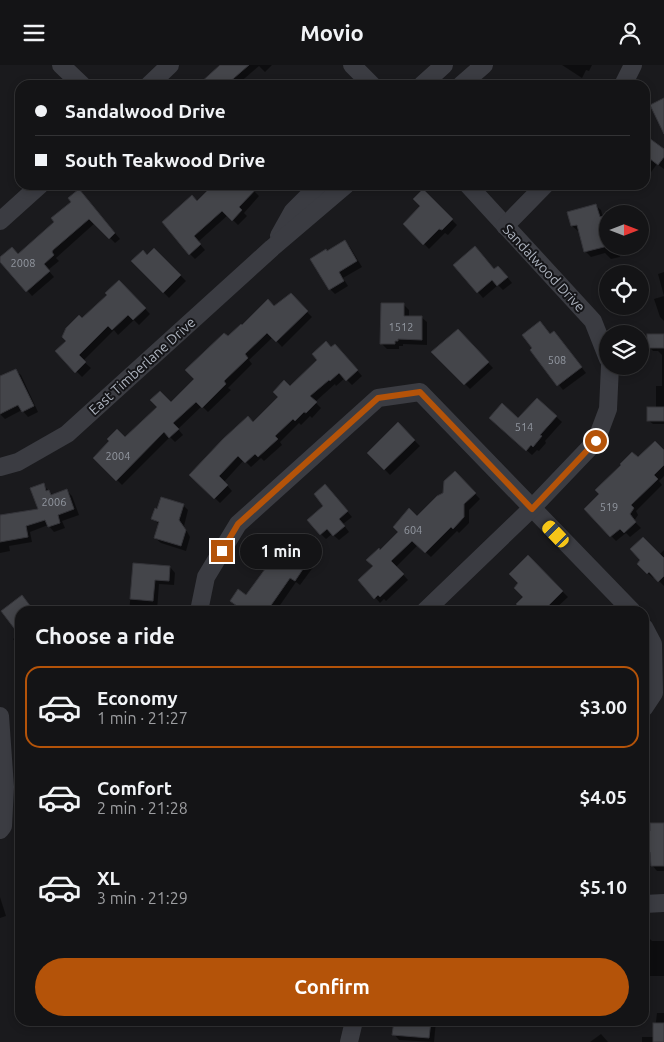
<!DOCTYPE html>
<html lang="en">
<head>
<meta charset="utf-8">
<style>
  body { margin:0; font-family:Ubuntu,sans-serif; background:#1d1d1f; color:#f1f3f6; height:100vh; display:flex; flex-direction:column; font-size:19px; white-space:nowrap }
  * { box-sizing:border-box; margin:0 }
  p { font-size:16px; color:#9d9ea1 }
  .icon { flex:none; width:28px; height:28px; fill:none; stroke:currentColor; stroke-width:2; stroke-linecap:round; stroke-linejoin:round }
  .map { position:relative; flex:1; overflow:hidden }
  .sheet { position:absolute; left:15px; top:541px; width:634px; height:420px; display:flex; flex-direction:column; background:#141416; border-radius:15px; box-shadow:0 2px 8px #0003,0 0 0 1px #333335 }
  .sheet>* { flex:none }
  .top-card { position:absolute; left:15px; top:15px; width:635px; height:110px; border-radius:15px; box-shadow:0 2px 8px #0003,0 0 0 1px #333335; display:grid; align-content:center; height:110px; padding:0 20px; background:#141416 }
  .needle { width:32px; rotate:90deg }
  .controls { position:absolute; left:599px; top:140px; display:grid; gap:10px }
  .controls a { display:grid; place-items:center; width:50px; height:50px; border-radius:50%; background:#141416; box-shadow:0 2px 8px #0003,0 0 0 1px #333335; font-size:25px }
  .end { position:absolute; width:22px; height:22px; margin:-11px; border:6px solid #b45309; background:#fff; box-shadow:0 0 0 2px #fff }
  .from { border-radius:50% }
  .bubble { position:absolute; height:35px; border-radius:18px; background:#141416; box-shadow:0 2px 8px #0003,0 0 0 1px #333335; font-size:16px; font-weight:600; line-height:35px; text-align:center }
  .car { position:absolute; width:15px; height:30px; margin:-15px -8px; border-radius:6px; box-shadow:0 0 4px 1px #0007; background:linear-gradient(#f5c518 24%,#345 0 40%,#f5c518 0 76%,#345 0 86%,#f5c518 0) }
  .top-card b { display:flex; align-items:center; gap:18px; height:48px; font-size:19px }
  .top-card b+b { border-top:1px solid #333335 }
  .top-card i { width:12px; height:12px; background:#f1f3f6 }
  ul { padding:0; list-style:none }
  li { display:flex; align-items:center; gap:15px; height:82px; margin:0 10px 8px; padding:0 10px; border:2px solid transparent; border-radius:15px }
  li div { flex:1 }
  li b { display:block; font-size:19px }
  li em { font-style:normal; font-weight:600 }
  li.current { border-color:#b45309 }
  li>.icon { width:45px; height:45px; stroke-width:1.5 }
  h2 { padding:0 20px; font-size:22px; line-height:60px }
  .action { display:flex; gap:10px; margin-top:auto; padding:10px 20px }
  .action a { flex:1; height:58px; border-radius:30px; background:#b45309; color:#fff; font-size:20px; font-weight:600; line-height:58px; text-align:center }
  header { display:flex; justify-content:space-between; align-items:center; height:65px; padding:0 20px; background:#141416; font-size:22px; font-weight:600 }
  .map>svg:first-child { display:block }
</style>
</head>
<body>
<header><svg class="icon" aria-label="menu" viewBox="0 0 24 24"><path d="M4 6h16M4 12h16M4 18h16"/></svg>Movio<svg class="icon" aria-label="person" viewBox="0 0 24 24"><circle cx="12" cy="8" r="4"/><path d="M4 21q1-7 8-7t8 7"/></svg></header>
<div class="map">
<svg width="664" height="977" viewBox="0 0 664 977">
  <rect width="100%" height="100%" fill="#1a1a1d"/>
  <g fill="#0007">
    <path d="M220 0H272L265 7 259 1 237 20H206Z"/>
    <path d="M562 0H592L589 6 586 5 582 13Z"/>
    <path d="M645 72 664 86V104L657 99 646 114Z"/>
    <path d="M130 120H139L134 124Z"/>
    <path d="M214 120H248L259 131 244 148 247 151 238 160 228 150 198 177 205 185 195 194 190 189 198 138Z"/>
    <path d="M423 126 457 160 448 170 445 168 429 184 405 159 422 141Z"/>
    <path d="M84 131 120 174 115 178 95 158 56 193 59 196 48 205 54 212 32 231 0 194 18 191Z"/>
    <path d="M595 140 601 145 603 152 608 151V181H624V183L618 184 620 192 611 194 605 188 591 192 586 187 580 165 578 166 572 161 569 148Z"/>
    <path d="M345 177 350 182 362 202 343 213 348 221 335 229 330 224 327 187Z"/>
    <path d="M154 184 186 216 169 233 133 196 147 191Z"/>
    <path d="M455 200 503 207 512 218 503 225 498 220 483 233Z"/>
    <path d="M664 207V256L660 252 654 234 664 231 658 209Z"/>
    <path d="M119 216 150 249 139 260 134 255 118 270 114 265 83 296 91 303 82 312 56 286 68 276 82 255 109 230Z"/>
    <path d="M290 230 312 252 282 282 273 272 249 295 252 299 228 323 231 325 208 347 202 341 178 364 183 370 175 377 170 372 122 420 95 393 125 374 171 339 196 314 228 273 242 262 274 242Z"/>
    <path d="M403 239 409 245V252H421L427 257V280L403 279V281H399V284H387L382 279Z"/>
    <path d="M458 266 493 303 470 324 433 287Z"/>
    <path d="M550 270 559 273 586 308 563 325 531 285Z"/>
    <path d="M664 270V359H653L648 355 656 343V321H662V290L658 286H653L649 282Z"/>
    <path d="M332 284 340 286 362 311 352 320 345 313 336 321 335 319 315 337 321 343 312 353 310 351 301 360 299 358 280 377 282 380 264 396 261 393 251 402 244 395 224 417 232 426 220 438 191 410 254 358Z"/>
    <path d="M15 305 21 310 38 347 28 352 22 345 5 354 0 349V313Z"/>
    <path d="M537 334 562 357 545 376 546 378 539 386 537 385 532 390 496 358 518 355Z"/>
    <path d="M398 359 420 381 390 410 369 388Z"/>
    <path d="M664 387V411L659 416 662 420 636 446 638 450 634 456 641 463 630 472 626 468 616 476 585 444 638 394Z"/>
    <path d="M455 408 480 434 469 445V458L459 468 457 466 431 492 418 480 396 502 408 515 386 536 384 534 380 538 360 515 374 501 380 486 444 429Z"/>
    <path d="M43 420 53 430 67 426 72 431 79 450 62 456 65 463 54 467 48 460 30 467 32 477 9 481 10 486 0 488V450L39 445Z"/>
    <path d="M330 426 352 452 343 459 349 467 339 475 332 469 326 474 321 469 325 441Z"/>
    <path d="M183 440 188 445 184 461 190 472 186 486 161 478 155 473 160 460 153 454Z"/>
    <path d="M286 477 304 490 314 501 300 520 296 517 276 546H243L231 536 247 532 269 501 257 491 275 490Z"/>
    <path d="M664 485V521L655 512 653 513 638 499 642 495 659 490Z"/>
    <path d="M528 492 568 532 553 546H525L518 539 525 532 520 518Z"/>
    <path d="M134 500 170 502 175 508 174 520 159 519 157 546H129Z"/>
    <path d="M334 541 346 546H331Z"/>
    <path d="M20 569V583L13 574Z"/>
    <path d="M664 759V806H657L652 800V794H644V768H651Z"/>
    <path d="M0 832 6 851 0 853Z"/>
    <path d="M644 871H647L652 876H664V911H644Z"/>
    <path d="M657 948H664V977H642V972H654Z"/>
    <path d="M395 956H436L434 977 399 975 394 969Z"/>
    <path d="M601 969 608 977H590Z"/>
  </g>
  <g fill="#44454a" stroke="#343439">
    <path d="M220 0H249L226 20H198Z"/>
    <path d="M664 33V69L650 40Z"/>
    <path d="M645 70 664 84V92L658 100 645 90Z"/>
    <path d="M213 120H260L239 142 242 145 232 156 222 146 194 171 201 179 189 190 162 157 192 130 197 136Z"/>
    <path d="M79 124 115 168 109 174 89 154 53 185 52 187 54 190 44 199 50 206 26 227 0 197V192L12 182 18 189 54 157 51 153 71 137 68 133Z"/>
    <path d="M423 124 453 154 442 165 439 164 423 180 403 159 420 141 413 134Z"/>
    <path d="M596 139 600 152 608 150V181L584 187 577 160 571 161 567 147Z"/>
    <path d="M345 175 357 196 339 207 344 216 329 225 310 194 326 184 327 186Z"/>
    <path d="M475 181 494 204 498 201 508 212 497 221 492 215 477 228 453 200Z"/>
    <path d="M154 183 181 210 163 228 131 196 143 185 147 190Z"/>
    <path d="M119 215 146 243 133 255 128 250 112 265 108 261 79 290 86 297 75 308 55 286 66 276 62 272 66 263 79 250 82 253 107 230 105 228Z"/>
    <path d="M291 228 308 246 276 277 267 268 245 289 248 293 224 316 226 319 202 343 196 337 173 358 179 364 169 373 164 367 116 416 93 393 109 376 107 374 117 364 125 372 157 342 150 335 160 326 171 337 194 314 185 305 224 268 228 271 241 259 242 260 268 234 274 241Z"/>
    <path d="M381 238H404V251H422V275L398 274V276H395V279H380Z"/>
    <path d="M540 256 550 269 554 266 582 302 557 321 530 285 532 283 522 270Z"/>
    <path d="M458 264 489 297 464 320 431 287Z"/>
    <rect x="647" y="269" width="17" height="14"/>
    <path d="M326 276 331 282 335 279 358 305 346 316 339 308 330 316 329 315 310 331 317 337 306 348 304 347 295 356 293 354 275 371 278 374 258 392 255 389 245 398 238 391 219 411 228 420 214 434 189 410 223 374 248 351 253 357 278 332 273 327 284 315 290 321 317 295 312 289Z"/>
    <path d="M16 304 34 341 22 347 18 340 0 349V311Z"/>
    <path d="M537 333 557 351 540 370 542 371 533 382 531 380 526 386 489 353 502 338 518 353Z"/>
    <rect x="647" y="342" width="17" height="14"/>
    <path d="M398 357 415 375 384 405 367 388Z"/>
    <path d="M655 376 664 385V400L654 410 658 414 631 440 634 443 630 449 636 457 624 468 620 464 610 472 584 444 599 429 595 425 621 400 620 399 632 387 638 392Z"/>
    <path d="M455 406 476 428 464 439V452L453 464 451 462 425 488 412 476 391 496 404 509 380 532 378 530 374 534 358 515 373 501 366 495 379 483 380 485 398 467 393 462 409 443 417 451 437 431 443 428 444 416Z"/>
    <path d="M44 418 46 426 49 425 51 430 67 424 74 444 58 450 60 458 48 462 45 455 26 461 28 472 0 477V450L38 444 30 423Z"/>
    <path d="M325 419 348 446 339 454 345 461 333 471 327 464 320 470 307 455 323 441 314 429Z"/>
    <path d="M161 432 184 439 179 455 186 465 181 481 154 473 159 457 151 454 155 443 157 444Z"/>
    <path d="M643 472 664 493V511L658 517 649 507 647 509 637 499 640 495 630 484Z"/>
    <path d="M286 475 305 489 304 491 309 495 295 516 290 513 267 546H244L230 536 238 524 246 530 268 500 255 491 263 480 275 488Z"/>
    <path d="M528 490 563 526 543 546H523L516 539 523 532 514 523 518 518 509 509Z"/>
    <path d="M133 498 170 501 169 516 155 515 153 536 130 534Z"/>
    <path d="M22 530 34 546H20V571L1 546Z"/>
    <path d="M650 758H664V801H651L650 787H644V766H650Z"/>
    <path d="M394 956H431L429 973 392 970Z"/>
    <rect x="653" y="958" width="11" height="19"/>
  </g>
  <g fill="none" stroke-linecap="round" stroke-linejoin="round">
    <g stroke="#3b3c42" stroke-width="18">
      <path d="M61 0 82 20"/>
      <path d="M352 0 372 20"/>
      <path d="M149 20 170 0"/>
      <path d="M422 20 444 0"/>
      <path d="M461 20 484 0"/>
      <path d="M623 20 633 0"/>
      <path d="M468 120 593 256 608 294"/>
      <path d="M0 156 40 120"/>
      <path d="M505 161 545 120"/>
      <path d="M279 171 293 146 319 120"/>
      <path d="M0 402 18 397 67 369 272 183 346 120"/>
      <path d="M199 546 206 512 238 459 378 333 420 327 632 546"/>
      <path d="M425 546 531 444 596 376 608 344 610 301"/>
      <path d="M644 562 653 579 654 628 644 643"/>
      <path d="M0 651 5 722 3 761 0 765"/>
      <path d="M644 839 664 838"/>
      <path d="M349 977 354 956"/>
    </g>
  </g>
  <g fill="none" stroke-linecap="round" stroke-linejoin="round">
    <path stroke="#b45309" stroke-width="6" d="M222 486 238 459 378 333 420 327 532 444 596 376"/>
  </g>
  <g text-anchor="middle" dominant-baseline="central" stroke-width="4" stroke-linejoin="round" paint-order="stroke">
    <g font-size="11" fill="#9297a0">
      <text x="23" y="198">2008</text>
      <text x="401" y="262">1512</text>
      <text x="557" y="295">508</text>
      <text x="524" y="362">514</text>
      <text x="118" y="391">2004</text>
      <text x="54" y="437">2006</text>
      <text x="609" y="442">519</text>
      <text x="413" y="465">604</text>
    </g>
    <g font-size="14" fill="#acb2bd" stroke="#151518">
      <text transform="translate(544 203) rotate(47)">Sandalwood Drive</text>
      <text transform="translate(142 301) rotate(-42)">East Timberlane Drive</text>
    </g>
  </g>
</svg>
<div class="controls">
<a><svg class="needle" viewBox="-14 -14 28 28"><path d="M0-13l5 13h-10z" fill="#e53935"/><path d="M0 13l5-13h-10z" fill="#9d9ea1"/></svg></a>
<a><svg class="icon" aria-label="locate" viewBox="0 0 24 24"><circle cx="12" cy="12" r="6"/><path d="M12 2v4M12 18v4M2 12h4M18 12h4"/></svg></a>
<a><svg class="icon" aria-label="layers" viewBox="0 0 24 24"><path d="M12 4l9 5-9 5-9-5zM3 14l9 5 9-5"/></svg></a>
</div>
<i class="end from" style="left:596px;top:376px"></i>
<i class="end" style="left:222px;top:486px"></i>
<div class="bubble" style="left:240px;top:469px;width:82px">1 min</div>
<i class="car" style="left:556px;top:469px;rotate:316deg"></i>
<div class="top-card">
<b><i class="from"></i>Sandalwood Drive</b>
<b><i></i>South Teakwood Drive</b>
</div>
<section class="sheet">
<h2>Choose a ride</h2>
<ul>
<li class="current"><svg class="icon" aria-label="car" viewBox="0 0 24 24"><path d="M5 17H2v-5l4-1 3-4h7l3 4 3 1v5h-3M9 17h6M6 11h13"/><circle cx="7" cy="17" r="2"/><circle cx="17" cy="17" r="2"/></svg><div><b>Economy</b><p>1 min · 21:27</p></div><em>$3.00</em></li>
<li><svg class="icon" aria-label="car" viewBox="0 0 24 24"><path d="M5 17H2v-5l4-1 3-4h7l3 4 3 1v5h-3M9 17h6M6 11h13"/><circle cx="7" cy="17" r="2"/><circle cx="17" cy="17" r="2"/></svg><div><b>Comfort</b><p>2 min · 21:28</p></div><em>$4.05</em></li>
<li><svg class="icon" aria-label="car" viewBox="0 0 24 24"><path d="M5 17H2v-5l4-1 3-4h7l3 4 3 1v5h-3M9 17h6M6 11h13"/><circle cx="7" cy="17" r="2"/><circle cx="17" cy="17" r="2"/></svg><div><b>XL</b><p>3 min · 21:29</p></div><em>$5.10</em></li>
</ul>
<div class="action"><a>Confirm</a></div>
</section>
</div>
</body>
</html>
